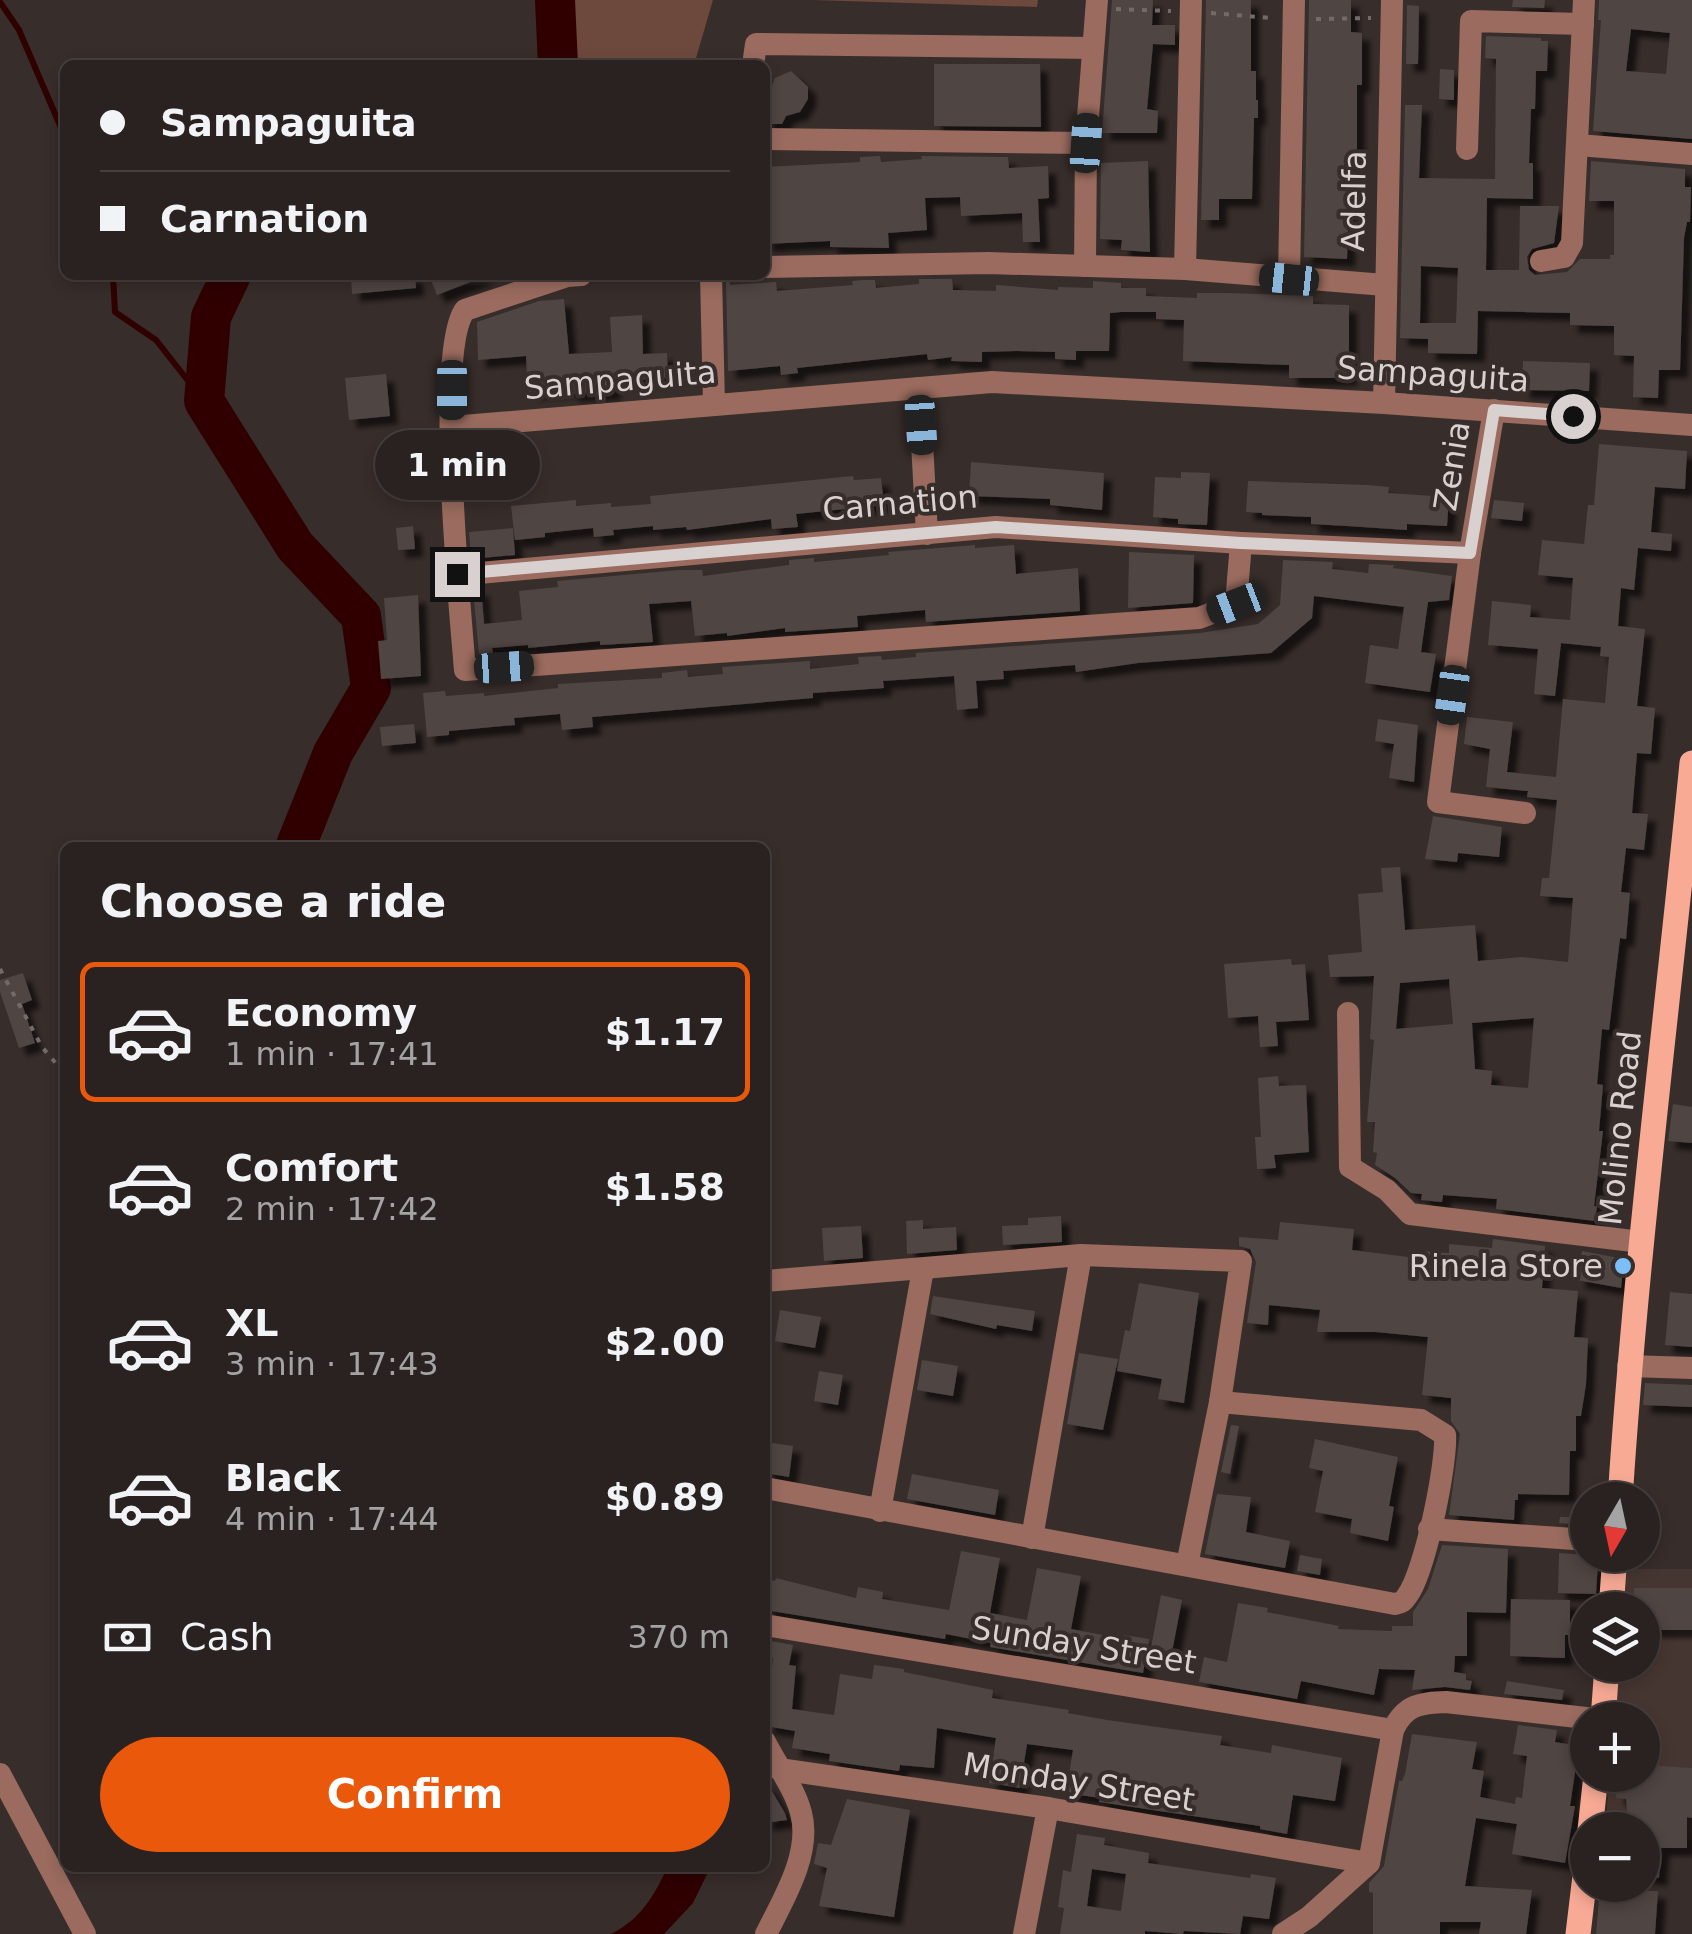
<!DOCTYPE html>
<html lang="en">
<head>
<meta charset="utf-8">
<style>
  body { margin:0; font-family:"DejaVu Sans",sans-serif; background:#312a29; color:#f1f3f6; height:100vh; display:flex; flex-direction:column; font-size:38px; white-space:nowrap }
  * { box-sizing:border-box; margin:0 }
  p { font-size:32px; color:#a5a4a5 }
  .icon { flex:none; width:55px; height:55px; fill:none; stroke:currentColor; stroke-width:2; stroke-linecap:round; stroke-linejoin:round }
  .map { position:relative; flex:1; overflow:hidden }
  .details { position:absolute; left:60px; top:842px; width:710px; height:1030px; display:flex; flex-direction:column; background:#292220; border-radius:15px; box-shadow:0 5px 15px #0003,0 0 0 2px #453f3e }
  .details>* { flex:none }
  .banner { position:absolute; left:60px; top:60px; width:710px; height:220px; border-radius:15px; box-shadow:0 5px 15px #0003,0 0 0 2px #453f3e; display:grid; align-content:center; height:220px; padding:0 40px; background:#292220 }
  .needle { width:65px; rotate:189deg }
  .tools { position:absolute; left:1570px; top:1482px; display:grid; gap:20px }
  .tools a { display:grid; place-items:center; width:90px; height:90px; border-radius:50%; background:#292220; box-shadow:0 5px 15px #0003,0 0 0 2px #453f3e; font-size:50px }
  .end { position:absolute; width:45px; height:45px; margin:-22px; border:12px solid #d8d1d0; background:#111; box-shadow:0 0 0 5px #111 }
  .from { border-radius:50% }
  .bubble { position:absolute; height:70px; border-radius:35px; background:#292220; box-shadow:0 5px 15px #0003,0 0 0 2px #453f3e; font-size:32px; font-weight:700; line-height:70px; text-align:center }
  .car { position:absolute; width:30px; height:60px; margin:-30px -15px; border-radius:12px; box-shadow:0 0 8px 2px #0007; background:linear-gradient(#222 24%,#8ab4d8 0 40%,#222 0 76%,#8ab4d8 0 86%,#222 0) }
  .banner b { display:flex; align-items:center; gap:35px; height:95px; font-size:38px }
  .banner b+b { border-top:2px solid #453f3e }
  .banner i { width:25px; height:25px; background:#f1f3f6 }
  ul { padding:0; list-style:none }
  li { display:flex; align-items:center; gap:30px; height:140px; margin:0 20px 15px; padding:0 20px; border:5px solid transparent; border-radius:15px }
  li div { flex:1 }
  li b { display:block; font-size:38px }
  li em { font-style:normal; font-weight:700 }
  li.selected { border-color:#ea580c }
  li>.icon { width:90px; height:90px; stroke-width:1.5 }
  h2 { padding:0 40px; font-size:45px; line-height:120px }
  .pay { display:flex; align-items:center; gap:25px; height:110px; padding:0 40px; font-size:38px }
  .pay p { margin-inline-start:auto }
  .button { display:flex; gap:20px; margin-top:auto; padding:20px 40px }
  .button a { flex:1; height:115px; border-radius:60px; background:#ea580c; color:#fff; font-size:40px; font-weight:700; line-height:115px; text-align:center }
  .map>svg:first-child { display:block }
</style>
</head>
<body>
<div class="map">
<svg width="1692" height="1934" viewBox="0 0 1692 1934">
  <defs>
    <filter id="shadow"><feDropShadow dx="8" dy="8" stdDeviation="2.5" flood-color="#0009"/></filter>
  </defs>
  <rect width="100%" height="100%" fill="#372d2a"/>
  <path fill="#463631" d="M1627 1569H1692V1840L1643 1843 1642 1830H1605L1610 1775H1642V1720H1614L1619 1665H1642V1610H1624Z"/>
  <g fill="#6d483d">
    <path d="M555 0H713L694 65H558Z"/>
    <path d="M813 0H1038L1037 7Z"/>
  </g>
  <path fill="#300000" d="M667 1868H710L693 1903 664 1934H611C640 1920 654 1896 667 1868Z"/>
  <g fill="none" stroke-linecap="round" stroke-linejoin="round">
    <g stroke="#300000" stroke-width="6">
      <path d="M0 2 19 30 65 137"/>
      <path d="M113 275 115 312 156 340 204 401"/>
    </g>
    <g stroke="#300000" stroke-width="40">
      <path d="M555 0 558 65"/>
      <path d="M231 275 211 317 204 401 295 546 361 616 371 688 333 753 295 848"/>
    </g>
  </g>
  <g fill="#4f4542" fill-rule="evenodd" filter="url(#shadow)">
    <path d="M1112 0H1153L1152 25H1175V45L1153 44 1147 109 1158 111 1157 133H1102Z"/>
    <path d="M1206 0H1251V71H1256V100H1258V118H1254L1252 199H1219V220H1201Z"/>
    <path d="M1309 0H1351V32L1362 33V85H1357V153H1351L1347 259 1304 257Z"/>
    <path d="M1513 0H1545L1544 8 1512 7Z"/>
    <path d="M1599 0H1692V139L1593 131 1601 20H1598ZM1631 29 1670 33 1666 74 1626 71Z"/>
    <path d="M1407 5 1419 6 1418 64H1406Z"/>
    <path d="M1486 36 1541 38V41H1548L1547 71H1536L1535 109H1531L1529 163H1533V199L1487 198 1486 270H1519L1520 206H1559L1554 243 1532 249 1527 257 1529 270 1535 275 1567 272 1580 259H1610V255H1614V201H1589L1591 161 1685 169V187H1691L1690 222H1687L1684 238 1680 370H1659L1658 398 1633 397 1634 356 1614 355V326L1570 325V313L1478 311 1477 354 1428 353V339L1400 338 1405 105H1422L1419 178 1495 179 1496 59 1485 58ZM1421 266 1458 268 1456 323H1420Z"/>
    <path d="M934 64H1040L1041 127 934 126Z"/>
    <path d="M1440 69 1454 70V100L1439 99Z"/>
    <path d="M791 71 808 87V99L800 112 786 116 782 124H765V104L775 78Z"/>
    <path d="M880 156 881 162 922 159 921 156 1008 157 1009 168 1048 166 1049 198 1038 199 1040 242H1023L1022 213 961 216 960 197 925 198 927 230 888 233 889 248 830 247V241L765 244V167L860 162V157Z"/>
    <path d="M1148 161 1150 252 1121 250 1122 240 1100 239 1101 163Z"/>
    <path d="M351 275H415L416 288 352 294Z"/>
    <path d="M429 275H486V276L437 295Z"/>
    <path d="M726 278H729L730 285 776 282 777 291 853 285 852 281 863 280H875L876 288 919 284V279H952L953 290 996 291V285L1058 290V287L1093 288V281L1121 283V288H1146V296L1197 298V293H1226L1313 296V304L1349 305V378H1289V365L1183 361 1184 320 1156 319V312H1121L1110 313 1109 351H1076V360L1055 359V352L1016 351 982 352V362L951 361 952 357 928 360 927 354 797 368 798 373 781 375 780 366 728 371Z"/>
    <path d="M564 299 569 354 612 352 610 317 642 315 643 354 667 353 668 378 612 381 613 392 571 394 570 389 528 392 526 356 478 360 477 322 539 301Z"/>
    <path d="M1523 361 1590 363 1589 391 1522 390Z"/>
    <path d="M386 374 390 416 349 420 345 378Z"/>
    <path d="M1599 444 1687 451 1685 489 1655 487 1651 532 1672 534 1671 551 1638 548 1634 590 1621 588 1618 626 1645 629 1637 706 1655 708 1651 754 1637 753 1632 813 1648 814 1644 850 1626 848 1621 892 1630 893 1626 939 1620 938 1609 1030 1602 1029 1597 1084 1603 1085 1599 1131H1603L1594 1206H1597L1595 1221 1496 1209 1497 1199 1443 1195 1442 1202 1421 1200 1422 1194 1411 1193 1395 1178 1375 1165 1377 1153 1373 1152 1375 1122H1367L1374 1040 1370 1039 1374 976 1330 977 1328 955 1362 952 1358 894 1383 892 1381 868 1400 867 1405 930 1475 925 1478 961 1522 957 1568 962 1573 898 1540 896 1542 878H1549L1557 800 1527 797 1528 791 1486 787 1490 749 1464 744 1467 717 1513 722 1507 772 1556 777 1563 699 1605 703 1609 657 1600 656 1601 647 1561 643 1555 696 1534 694 1538 649 1488 645 1492 601 1531 605 1530 617 1570 620 1573 578 1538 575 1542 540 1584 544 1588 505H1594ZM1449 979 1453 1024 1396 1029 1400 983ZM1534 1018 1528 1088 1491 1085 1492 1071 1475 1069 1472 1023Z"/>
    <path d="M971 462 1104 473 1102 510 1050 505V499L969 496Z"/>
    <path d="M1181 472 1210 473 1207 525 1178 524V519L1153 517 1155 477 1181 478Z"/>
    <path d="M853 476 854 480 881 478 884 505 796 514 798 527 772 529 771 519 687 530 686 527 653 530V526L613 530 614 535 594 537 593 528 545 533V537L515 540 511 506 576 500V506L611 503V507L651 504 650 496Z"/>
    <path d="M1248 481 1368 485 1389 487 1388 493 1449 497 1447 526 1407 524V530L1347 526 1311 524V517L1262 515V513L1246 512Z"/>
    <path d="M1494 500 1524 503 1522 521 1491 518Z"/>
    <path d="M413 526 415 549 398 550 396 528Z"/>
    <path d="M513 528 515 555 471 559 469 532Z"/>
    <path d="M975 545V548L1014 545 1016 574 1078 568 1080 611 926 622 925 610 857 616 858 627 785 632V628L727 636V633L695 636 691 601 649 604 653 642 600 645V641L528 648V645L492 648 493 653 479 654 473 589 481 588 484 624 522 620 519 591 558 587 557 581 679 570H702L703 576 789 565V560L814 558V562L889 555 888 552Z"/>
    <path d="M1129 552 1194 555 1193 603 1128 608Z"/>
    <path d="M1283 560 1333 562 1332 569 1368 573 1369 564 1394 565 1393 568 1452 576 1449 600 1428 602 1421 652 1436 654 1430 692 1365 683 1370 645 1398 649 1404 607 1314 596 1312 618 1271 653 1138 663 1076 672 1075 665 1003 671 1004 679 976 681 978 708 957 710 954 676 883 681 884 688 813 693V698L592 717 593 727 562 730 560 714 514 718 515 725 449 731V735L427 737 423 693 445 691 446 696 484 693V696L558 688V684L662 678V673L687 670 688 677 723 674 722 667 810 661V669L859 664 858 657 881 656 882 660 916 657V653L1200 633 1258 624 1280 605Z"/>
    <path d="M418 595 421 676 381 679 378 641 387 640 384 598Z"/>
    <path d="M1378 719 1418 725 1414 782 1389 778 1394 744 1375 741Z"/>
    <path d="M414 724 416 743 382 746 380 727Z"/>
    <path d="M1433 816 1502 827 1499 857 1458 853 1457 862 1425 859Z"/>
    <path d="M1291 959 1292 965 1305 964 1309 1020 1276 1022 1278 1046 1260 1047 1258 1016 1228 1018 1224 964Z"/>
    <path d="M23 973 32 1000 22 1004 35 1043 19 1048 0 992V980Z"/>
    <path d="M1278 1076 1279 1086 1306 1085 1309 1152 1274 1155 1276 1168 1257 1169 1255 1137H1261L1258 1078Z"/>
    <path d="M1673 1104 1692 1107V1143L1668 1141Z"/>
    <path d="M1061 1216 1062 1242 1003 1245 1002 1226 1028 1225V1218Z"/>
    <path d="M923 1220V1229L956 1227 957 1250 907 1254 906 1221Z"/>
    <path d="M1280 1222 1354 1229 1352 1250 1408 1257 1409 1250 1449 1253V1244L1492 1248 1493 1239 1545 1246 1542 1288 1578 1291 1574 1337 1588 1338 1586 1384 1581 1416H1576V1451H1570L1569 1495 1518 1494V1500H1515L1514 1520 1449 1515 1460 1434 1451 1421V1398L1422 1395 1428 1337 1376 1332H1317L1320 1310 1269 1305 1268 1325 1247 1323 1256 1262 1250 1249 1239 1246V1237L1278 1240Z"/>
    <path d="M861 1226 863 1258 824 1261 822 1228Z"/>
    <path d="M1582 1251 1624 1259 1621 1288 1577 1280Z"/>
    <path d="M1139 1283 1199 1293 1184 1403 1158 1399 1162 1379 1117 1371 1125 1330 1130 1331Z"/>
    <path d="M1670 1292 1692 1294V1347L1665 1345Z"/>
    <path d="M933 1296 1035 1311 1032 1331 997 1325 996 1329 930 1314Z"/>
    <path d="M780 1310 821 1317 815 1348 775 1341Z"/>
    <path d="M1079 1353 1118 1359 1103 1430 1067 1424Z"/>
    <path d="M922 1360 958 1366 953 1396 917 1390Z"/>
    <path d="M819 1371 843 1375 838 1405 814 1401Z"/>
    <path d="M1645 1383 1692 1385V1407L1643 1405Z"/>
    <path d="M1231 1425 1239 1426 1230 1474 1221 1472Z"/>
    <path d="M1315 1439 1398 1457 1389 1506 1394 1507 1388 1541 1350 1533 1352 1519 1315 1512 1323 1471 1309 1468Z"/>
    <path d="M765 1442 793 1446 789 1477 765 1473Z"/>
    <path d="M912 1474 999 1490 995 1515 907 1499Z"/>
    <path d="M1217 1494 1251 1497 1246 1532 1290 1541 1285 1568 1205 1554Z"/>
    <path d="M1560 1517H1588V1525L1559 1523Z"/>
    <path d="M1442 1545 1508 1549 1506 1613 1467 1612V1656H1455L1454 1672 1466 1674V1680L1472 1681 1470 1690 1445 1687 1412 1690 1415 1670 1379 1669 1374 1695 1301 1681 1297 1699 1199 1682 1204 1657 1227 1662 1238 1603 1268 1608 1267 1612 1339 1626 1338 1629 1392 1631V1626H1413V1612L1428 1589Z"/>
    <path d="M961 1551 1000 1558 990 1613 1027 1620 1037 1568 1081 1576 1071 1629 1124 1639V1635L1149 1639 1143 1673 990 1647 991 1643 946 1634 945 1639 765 1610V1579L775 1581 776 1578 856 1598 858 1587 883 1592 882 1599 949 1610Z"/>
    <path d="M1559 1553 1588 1555V1563H1598L1596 1594 1558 1593Z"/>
    <path d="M1300 1555 1322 1559 1320 1575 1297 1571Z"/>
    <path d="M1634 1588H1692V1630H1642V1610H1634Z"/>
    <path d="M1161 1595 1182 1600 1171 1657 1150 1653Z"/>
    <path d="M1511 1599 1570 1600V1635H1565V1658L1510 1656Z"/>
    <path d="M765 1640 793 1645 789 1665 796 1666 792 1709 834 1715 840 1674 872 1679 874 1665 904 1669V1672L993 1690 992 1698 1069 1710 1068 1713 1107 1720 1222 1736 1220 1745 1271 1753 1272 1745 1342 1758 1335 1801 1293 1795 1287 1834 1260 1829V1826L1099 1802 1100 1798 1066 1793 1073 1750 1027 1744 1020 1788 989 1783 996 1738 937 1728 934 1768 900 1765 899 1771 829 1761 830 1754 792 1748 795 1731 766 1726 773 1658 767 1657 769 1649H765Z"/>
    <path d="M1507 1681 1564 1690 1562 1700 1504 1694Z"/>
    <path d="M1518 1725 1557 1730 1555 1742 1579 1746 1570 1806H1575L1565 1863 1512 1854 1517 1824 1476 1818 1465 1886 1532 1890 1526 1934H1479L1481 1922H1440V1934H1373V1893L1369 1892V1883L1384 1866 1399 1781H1402L1405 1774 1412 1734 1477 1742 1472 1769 1484 1771 1480 1797 1515 1804 1516 1797 1522 1798 1527 1756 1513 1754Z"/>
    <path d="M1642 1765 1692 1768V1818L1687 1817V1848H1661L1659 1878 1642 1875V1830H1629L1626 1799 1616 1798 1618 1775H1642Z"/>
    <path d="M765 1780 785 1813 787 1820 765 1823Z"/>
    <path d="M847 1799 910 1810 894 1917 819 1906 827 1868 814 1864 818 1843 831 1845Z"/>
    <path d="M1077 1834 1105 1838 1104 1845 1149 1853 1148 1863 1250 1878 1251 1874 1276 1878 1269 1919 1243 1916 1240 1934 1184 1931 1183 1934 1145 1931V1934H1060L1064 1908 1058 1907 1063 1870 1071 1872ZM1092 1869 1126 1874 1121 1911 1087 1906Z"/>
    <path d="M1600 1890 1658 1891 1655 1934H1596Z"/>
  </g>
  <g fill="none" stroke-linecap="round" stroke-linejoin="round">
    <g stroke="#746b69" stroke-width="4" stroke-dasharray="5 8" stroke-linecap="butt">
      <path d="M1116 9 1171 11"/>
      <path d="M1211 13 1271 18"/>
      <path d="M1316 19 1371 18"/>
      <path d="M0 969 42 1047 65 1074"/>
    </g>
    <g stroke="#9a6b5e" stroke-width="22">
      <path d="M753 65 756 44 1093 48"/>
      <path d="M765 139 1086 143"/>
      <path d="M1578 145 1692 154"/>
      <path d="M1467 149 1471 21 1583 24"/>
      <path d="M1541 261 1564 257 1572 243 1584 0"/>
      <path d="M1085 266 1086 143 1097 0"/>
      <path d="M765 267 988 263 1185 269 1385 285"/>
      <path d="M1185 269 1191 0"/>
      <path d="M581 275 567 276 465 310C435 349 460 610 465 670L1199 618 1236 604 1241 543"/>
      <path d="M711 275 714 405"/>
      <path d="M1289 279 1294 0"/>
      <path d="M919 388 927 534"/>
      <path d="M1384 403 1392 0"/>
      <path d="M1494 410 1470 553 1438 802 1525 813"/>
      <path d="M451 427 992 382 1384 403 1692 425"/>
      <path d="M457 575 996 527 1241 543 1470 553"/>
      <path d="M1348 1013 1350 1167 1387 1190 1410 1214 1641 1242"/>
      <path d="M765 1281 1081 1255 1241 1261 1220 1402 1187 1565"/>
      <path d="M1628 1366 1692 1368"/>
      <path d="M765 1488 1395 1604C1402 1602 1403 1602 1407 1596 1425 1572 1447 1464 1445 1435L1421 1420 1220 1402"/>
      <path d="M880 1511 923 1269"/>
      <path d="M1429 1529 1588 1540"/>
      <path d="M1032 1538 1081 1255"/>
      <path d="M765 1625 1393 1730"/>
      <path d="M765 1742C776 1764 795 1789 801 1813 812 1853 783 1900 766 1934"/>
      <path d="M779 1769 1048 1808 1369 1863"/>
      <path d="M0 1774 85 1934"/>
      <path d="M1024 1934 1048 1808"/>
      <path d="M1283 1934 1309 1917 1369 1863 1393 1730C1405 1704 1421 1703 1446 1702L1603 1720"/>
    </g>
    <g stroke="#f8aa95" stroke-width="25">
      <path d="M1620 1500C1636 1253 1668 1008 1692 763"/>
      <path d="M1611 1610 1615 1555"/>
      <path d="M1603 1720 1607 1665"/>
      <path d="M1590 1830 1596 1775"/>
      <path d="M1578 1934 1588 1851"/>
    </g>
  </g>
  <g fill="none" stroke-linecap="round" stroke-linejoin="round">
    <path stroke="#d8d1d0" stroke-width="12" d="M457 574 996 527 1241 543 1470 553 1494 410 1573 416"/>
  </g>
  <circle fill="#7bbef8" stroke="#372d2a" stroke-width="4" cx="1623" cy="1266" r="10"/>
  <g text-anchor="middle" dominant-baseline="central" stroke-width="8" stroke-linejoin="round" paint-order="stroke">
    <g font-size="32" fill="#d8d1d0" stroke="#372d2a">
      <text transform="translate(1354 201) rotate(-89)">Adelfa</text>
      <text transform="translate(1433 374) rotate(4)">Sampaguita</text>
      <text transform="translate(620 380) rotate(-5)">Sampaguita</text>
      <text transform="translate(1452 466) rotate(-81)">Zenia</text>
      <text transform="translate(900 503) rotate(-5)">Carnation</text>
      <text transform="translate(1620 1128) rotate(-84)">Molino Road</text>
      <text transform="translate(1084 1645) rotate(9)">Sunday Street</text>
      <text transform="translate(1079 1782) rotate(9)">Monday Street</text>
    </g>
    <g font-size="32" fill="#d8d1d0" stroke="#372d2a" text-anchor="end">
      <text x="1603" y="1266">Rinela Store</text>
    </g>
  </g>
</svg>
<div class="tools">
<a><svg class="needle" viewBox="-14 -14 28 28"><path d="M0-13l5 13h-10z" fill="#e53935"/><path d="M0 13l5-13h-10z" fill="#a5a4a5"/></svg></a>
<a><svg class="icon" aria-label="layers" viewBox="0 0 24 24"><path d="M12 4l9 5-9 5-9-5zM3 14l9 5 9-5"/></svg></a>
<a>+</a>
<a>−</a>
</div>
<i class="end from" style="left:1573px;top:416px"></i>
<i class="end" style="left:457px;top:574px"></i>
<div class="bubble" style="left:375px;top:430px;width:165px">1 min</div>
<i class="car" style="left:1086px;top:143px;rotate:4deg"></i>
<i class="car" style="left:1289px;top:279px;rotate:276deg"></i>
<i class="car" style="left:452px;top:390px;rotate:180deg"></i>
<i class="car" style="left:921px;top:425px;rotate:176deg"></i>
<i class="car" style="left:1236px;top:604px;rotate:249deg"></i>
<i class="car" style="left:504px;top:667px;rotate:86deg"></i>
<i class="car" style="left:1452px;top:695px;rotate:188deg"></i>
<div class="banner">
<b><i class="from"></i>Sampaguita</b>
<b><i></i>Carnation</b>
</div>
<section class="details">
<h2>Choose a ride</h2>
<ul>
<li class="selected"><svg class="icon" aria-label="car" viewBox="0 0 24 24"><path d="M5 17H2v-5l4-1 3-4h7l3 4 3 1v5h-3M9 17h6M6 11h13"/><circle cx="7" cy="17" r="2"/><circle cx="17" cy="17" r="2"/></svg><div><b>Economy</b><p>1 min · 17:41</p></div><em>$1.17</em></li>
<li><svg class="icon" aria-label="car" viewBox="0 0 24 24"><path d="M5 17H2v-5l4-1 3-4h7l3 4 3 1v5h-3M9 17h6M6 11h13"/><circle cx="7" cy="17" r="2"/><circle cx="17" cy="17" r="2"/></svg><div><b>Comfort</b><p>2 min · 17:42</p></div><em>$1.58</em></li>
<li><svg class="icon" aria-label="car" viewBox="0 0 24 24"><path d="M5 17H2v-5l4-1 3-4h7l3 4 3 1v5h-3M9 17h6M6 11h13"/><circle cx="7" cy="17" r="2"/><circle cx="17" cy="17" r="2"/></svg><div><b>XL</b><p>3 min · 17:43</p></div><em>$2.00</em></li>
<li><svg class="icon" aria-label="car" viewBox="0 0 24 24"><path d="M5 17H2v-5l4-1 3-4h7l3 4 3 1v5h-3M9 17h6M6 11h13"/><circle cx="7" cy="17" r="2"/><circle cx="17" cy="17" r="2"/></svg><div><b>Black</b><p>4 min · 17:44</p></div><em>$0.89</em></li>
</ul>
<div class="pay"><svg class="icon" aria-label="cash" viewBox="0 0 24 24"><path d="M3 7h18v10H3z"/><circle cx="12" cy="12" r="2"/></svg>Cash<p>370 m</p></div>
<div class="button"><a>Confirm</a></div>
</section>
</div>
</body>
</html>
